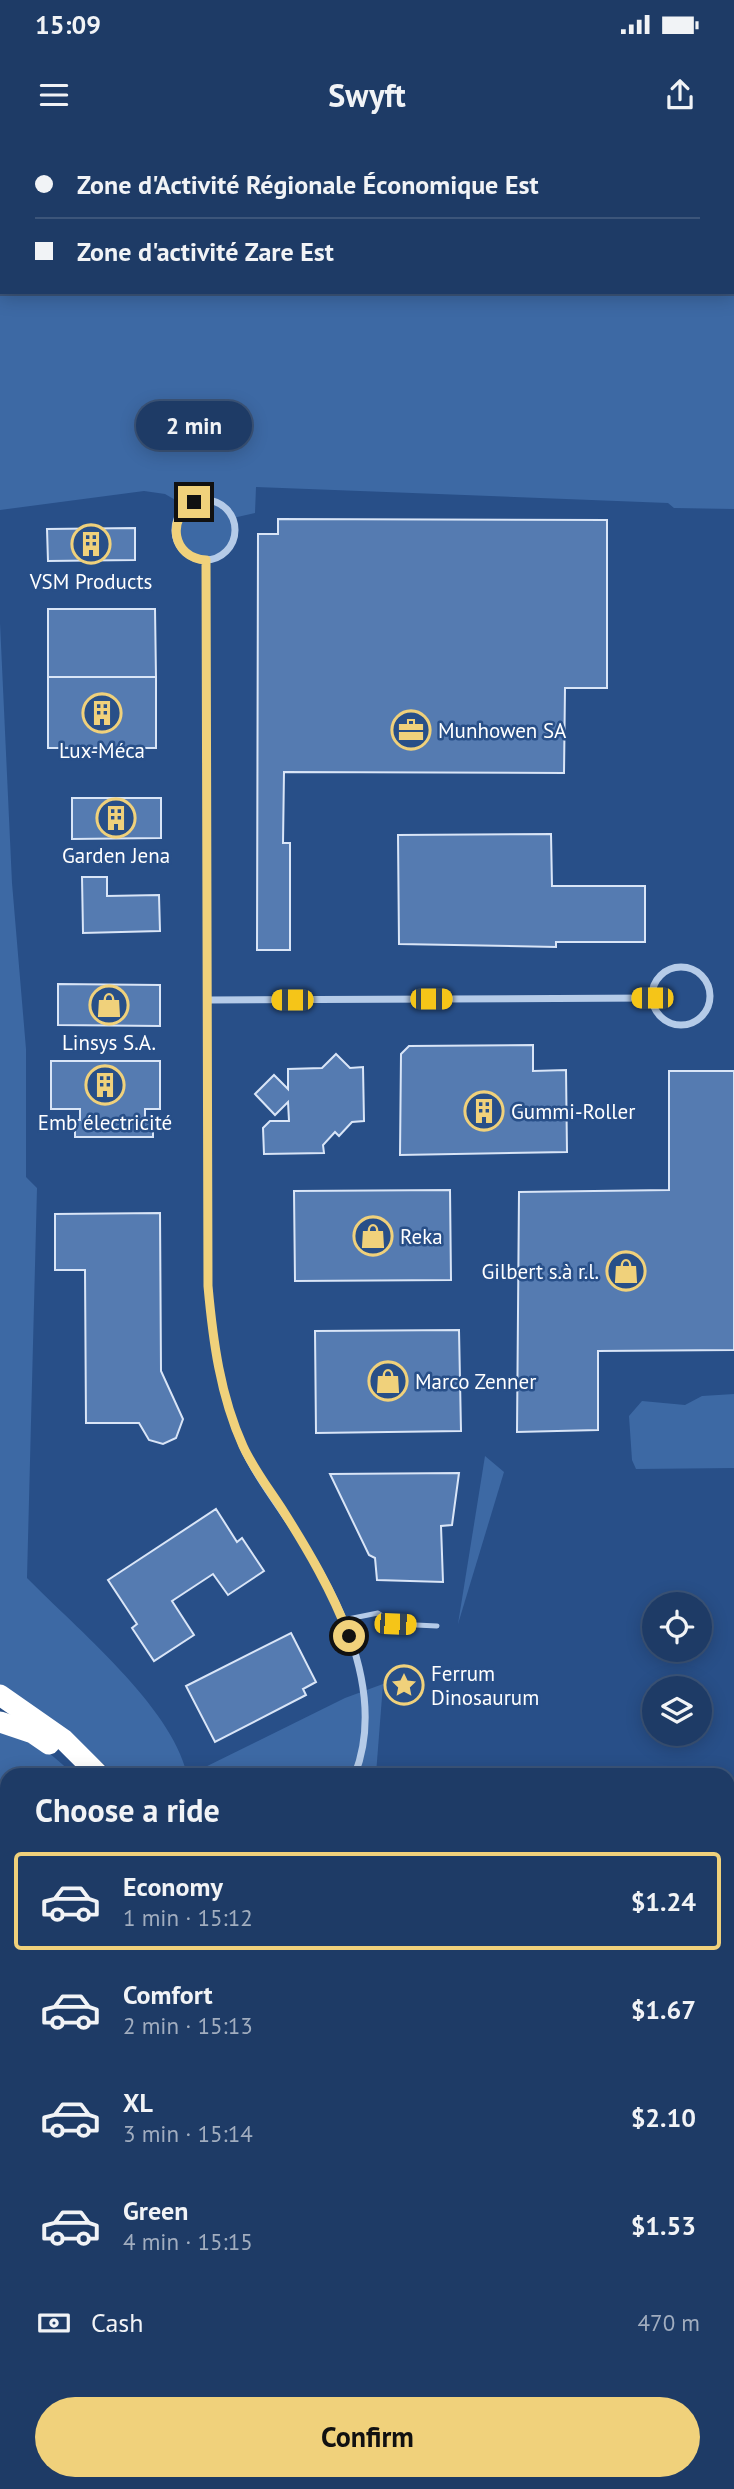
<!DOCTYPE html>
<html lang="en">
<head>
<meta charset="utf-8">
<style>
  body { margin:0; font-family:"PT Sans",sans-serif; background:#2b466f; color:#f1f3f6; height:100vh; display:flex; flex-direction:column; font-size:26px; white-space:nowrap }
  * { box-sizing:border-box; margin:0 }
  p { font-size:23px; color:#a1adbf }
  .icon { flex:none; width:38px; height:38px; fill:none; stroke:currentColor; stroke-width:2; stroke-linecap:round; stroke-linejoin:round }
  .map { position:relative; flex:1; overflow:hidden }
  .sheet { position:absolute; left:0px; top:1628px; width:735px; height:723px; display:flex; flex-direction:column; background:#1e3b66; border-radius:21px 21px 0 0; box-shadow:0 4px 18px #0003,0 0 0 2px #3c557a }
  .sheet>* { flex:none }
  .hud { position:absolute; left:0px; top:0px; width:735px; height:154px; box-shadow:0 4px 18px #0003,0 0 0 2px #3c557a; display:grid; align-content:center; height:154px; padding:0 35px; background:#1e3b66 }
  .tools { position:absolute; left:642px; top:1452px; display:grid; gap:14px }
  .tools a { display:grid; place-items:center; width:70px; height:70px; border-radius:50%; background:#1e3b66; box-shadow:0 4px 18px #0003,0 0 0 2px #3c557a; font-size:35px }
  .end { position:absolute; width:32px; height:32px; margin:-16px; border:9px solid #f0d17b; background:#111; box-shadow:0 0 0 4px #111 }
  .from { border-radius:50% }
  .bubble { position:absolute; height:49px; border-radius:24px; background:#1e3b66; box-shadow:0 4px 18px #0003,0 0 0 2px #3c557a; font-size:23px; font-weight:600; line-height:49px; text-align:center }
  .car { position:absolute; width:21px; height:42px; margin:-21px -10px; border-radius:9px; box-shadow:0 0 5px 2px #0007; background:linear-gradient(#f5c518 24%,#345 0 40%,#f5c518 0 76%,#345 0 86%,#f5c518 0) }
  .hud b { display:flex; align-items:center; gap:24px; height:66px; font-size:26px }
  .hud b+b { border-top:2px solid #3c557a }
  .hud i { width:18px; height:18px; background:#f1f3f6 }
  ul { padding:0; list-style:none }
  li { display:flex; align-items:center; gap:21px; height:98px; margin:0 14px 10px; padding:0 21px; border:4px solid transparent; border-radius:7px }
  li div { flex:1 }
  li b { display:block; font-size:26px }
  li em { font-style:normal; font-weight:600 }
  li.current { border-color:#f0d17b }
  li>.icon { width:63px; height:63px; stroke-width:1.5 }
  h2 { padding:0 35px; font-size:32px; line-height:84px }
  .pay { display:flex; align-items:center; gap:18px; height:77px; padding:0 35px; font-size:26px }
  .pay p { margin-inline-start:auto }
  .action { display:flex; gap:14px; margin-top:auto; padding:14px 35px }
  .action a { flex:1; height:80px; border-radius:42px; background:#f0d17b; color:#111; font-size:28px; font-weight:600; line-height:80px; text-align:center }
  .status { display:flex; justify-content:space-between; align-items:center; height:49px; padding:0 35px; background:#1e3b66; direction:ltr }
  .status svg { height:19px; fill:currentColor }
  header { display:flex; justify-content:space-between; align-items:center; height:91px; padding:0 35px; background:#1e3b66; font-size:32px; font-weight:600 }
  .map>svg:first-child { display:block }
</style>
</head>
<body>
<div class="status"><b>15:09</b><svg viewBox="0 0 49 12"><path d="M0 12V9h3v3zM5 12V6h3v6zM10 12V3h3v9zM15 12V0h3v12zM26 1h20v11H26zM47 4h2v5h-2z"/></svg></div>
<header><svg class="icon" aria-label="menu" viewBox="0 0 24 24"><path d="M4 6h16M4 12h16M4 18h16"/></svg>Swyft<svg class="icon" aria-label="share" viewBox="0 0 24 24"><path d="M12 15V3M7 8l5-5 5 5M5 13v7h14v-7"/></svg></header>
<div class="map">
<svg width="734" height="2349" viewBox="0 0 734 2349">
  <rect width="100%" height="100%" fill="#284f88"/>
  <g fill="#3d69a4" fill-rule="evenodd">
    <path d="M0 0H734V369L674 368 668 363 256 347 255 373 233 378C249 443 142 423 186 366L165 354 144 351 0 370ZM2 2H733V152H2Z"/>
    <path d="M0 483 12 743 26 909V1037L37 1048 27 1438C77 1489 171 1566 187 1634H110L105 1625 0 1545Z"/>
    <path d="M734 1254V1328L636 1329 632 1320 629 1276 642 1261 685 1265 702 1256Z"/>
    <path d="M485 1316 504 1332 458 1484Z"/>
    <path d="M383 1544 376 1634H191L345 1558Z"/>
    <path d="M0 1588C29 1599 51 1611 72 1634H7V1812L0 1814Z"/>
    <path d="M728 1788 734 1790V2349H0V1842L7 1840V2343H728Z"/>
  </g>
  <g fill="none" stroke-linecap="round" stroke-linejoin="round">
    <g stroke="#aac5e9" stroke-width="5">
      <path d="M469 0 472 2"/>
      <path d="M733 31H734"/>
    </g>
  </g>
  <g fill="#557bb1" stroke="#d9e5f7" stroke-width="2">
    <path d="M278 379 607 380V548H565L564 633 284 632 283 703H290V810H257L258 394H278Z"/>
    <path d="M135 388V420L48 421 47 389Z"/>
    <path d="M48 469H155L156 537H48Z"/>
    <rect x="48" y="537" width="108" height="71"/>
    <path d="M72 658H161V698L72 699Z"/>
    <path d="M551 694 552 746H645V802H556V807L399 804 398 695Z"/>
    <path d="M82 737H107V756L159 755 160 791 83 793Z"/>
    <path d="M58 844 160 845V886L58 885Z"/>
    <path d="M533 905V931L566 930 567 1012 400 1015 401 914 409 906Z"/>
    <path d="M336 914 350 928 363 927 364 981 352 982 339 996 335 992 323 1005 324 1013 264 1014 263 988 270 981H289L288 962 275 975 255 954 274 935 288 949V929L322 928Z"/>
    <path d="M51 921H160V969H145V979H153V997H75V980H80V969H51Z"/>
    <path d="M669 931H734V1210L598 1211V1290L517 1292 519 1052 669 1050Z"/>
    <path d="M450 1050 451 1140 295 1141 294 1051Z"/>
    <path d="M160 1073 161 1231 183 1279 176 1298 163 1304 149 1300 139 1283H86L85 1130H55V1074Z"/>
    <path d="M459 1190 461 1291 316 1293 315 1191Z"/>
    <path d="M459 1333 452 1385 441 1386 443 1442 377 1440 375 1418 369 1415 330 1334Z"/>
    <path d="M216 1369 237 1402 242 1398 264 1431 228 1455 213 1434 172 1461 194 1495 154 1521 132 1488 137 1484 108 1440Z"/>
    <path d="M291 1493 316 1542 303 1549 306 1555 215 1602 186 1546Z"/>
  </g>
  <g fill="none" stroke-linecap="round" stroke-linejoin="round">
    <path stroke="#b5cbe8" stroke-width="5" d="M343 1480 378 1473 395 1484 437 1486"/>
    <g stroke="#b5cbe8" stroke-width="7">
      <circle cx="205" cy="390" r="30"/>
      <path d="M206 420 208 1146C213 1201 220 1254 242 1305 257 1339 282 1369 301 1400 343 1466 385 1556 355 1634"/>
      <circle cx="681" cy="856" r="29"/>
      <path d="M209 860 652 858"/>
    </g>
    <g stroke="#f7fafe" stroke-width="18">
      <path d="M0 1820 7 1817"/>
      <path d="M0 1835 7 1832"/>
    </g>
    <g stroke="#fff" stroke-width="21">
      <path d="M0 1555 63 1599 98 1634"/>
      <path d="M0 1582 33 1593 49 1604"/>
    </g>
  </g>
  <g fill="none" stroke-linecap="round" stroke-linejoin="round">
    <path stroke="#f0d17b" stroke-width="9" d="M194 362C166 378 172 418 206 420L208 1146C213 1201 220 1255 243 1306 253 1328 269 1349 282 1369 308 1410 332 1451 349 1496"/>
  </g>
  <defs>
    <g id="building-ring" transform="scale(2.0125)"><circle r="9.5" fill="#284f88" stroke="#f0d17b" stroke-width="1.5"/><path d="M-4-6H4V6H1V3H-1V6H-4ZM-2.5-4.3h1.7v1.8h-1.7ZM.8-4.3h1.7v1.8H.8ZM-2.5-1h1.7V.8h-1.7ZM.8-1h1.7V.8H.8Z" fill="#f0d17b"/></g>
    <g id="office-ring" transform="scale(2.0125)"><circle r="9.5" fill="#284f88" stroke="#f0d17b" stroke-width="1.5"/><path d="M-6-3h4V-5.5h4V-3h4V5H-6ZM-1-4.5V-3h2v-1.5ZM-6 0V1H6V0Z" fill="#f0d17b"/></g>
    <g id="shop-ring" transform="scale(2.0125)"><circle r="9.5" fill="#284f88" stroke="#f0d17b" stroke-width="1.5"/><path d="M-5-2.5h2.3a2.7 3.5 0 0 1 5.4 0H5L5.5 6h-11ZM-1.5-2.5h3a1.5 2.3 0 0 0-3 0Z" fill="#f0d17b"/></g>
    <g id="sight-ring" transform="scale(2.0125)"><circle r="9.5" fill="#284f88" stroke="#f0d17b" stroke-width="1.5"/><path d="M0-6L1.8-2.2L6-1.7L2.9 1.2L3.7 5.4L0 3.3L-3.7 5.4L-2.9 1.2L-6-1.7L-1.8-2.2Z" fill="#f0d17b"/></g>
  </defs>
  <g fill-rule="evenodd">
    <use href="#building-ring" x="91" y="404"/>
    <use href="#building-ring" x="102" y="573"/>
    <use href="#office-ring" x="411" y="590"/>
    <use href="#building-ring" x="116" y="678"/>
    <use href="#shop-ring" x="109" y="865"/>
    <use href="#building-ring" x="105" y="945"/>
    <use href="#building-ring" x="484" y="971"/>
    <use href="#shop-ring" x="373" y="1096"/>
    <use href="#shop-ring" x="626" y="1131"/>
    <use href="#shop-ring" x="388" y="1241"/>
    <use href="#sight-ring" x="404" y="1545"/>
  </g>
  <g text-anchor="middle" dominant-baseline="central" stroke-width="5" stroke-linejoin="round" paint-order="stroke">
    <g font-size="21" fill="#fff" stroke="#284f88">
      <text x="91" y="441">VSM Products</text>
      <text x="438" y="590" text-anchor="start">Munhowen SA</text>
      <text x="102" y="610">Lux-Méca</text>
      <text x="116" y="715">Garden Jena</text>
      <text x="109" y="902">Linsys S.A.</text>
      <text x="511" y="971" text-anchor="start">Gummi-Roller</text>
      <text x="105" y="982">Emb électricité</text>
      <text x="400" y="1096" text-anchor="start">Reka</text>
      <text x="599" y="1131" text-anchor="end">Gilbert s.à r.l.</text>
      <text x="415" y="1241" text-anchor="start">Marco Zenner</text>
      <text x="431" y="1533" text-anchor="start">Ferrum<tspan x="431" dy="24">Dinosaurum</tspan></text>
    </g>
  </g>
</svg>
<div class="tools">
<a><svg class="icon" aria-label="locate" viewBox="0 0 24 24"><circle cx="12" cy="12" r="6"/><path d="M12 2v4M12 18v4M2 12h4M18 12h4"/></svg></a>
<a><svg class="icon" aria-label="layers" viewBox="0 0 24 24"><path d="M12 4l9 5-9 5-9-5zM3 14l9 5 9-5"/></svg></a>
</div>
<i class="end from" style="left:349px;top:1496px"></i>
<i class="end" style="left:194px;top:362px"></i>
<div class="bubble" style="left:136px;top:261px;width:116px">2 min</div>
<i class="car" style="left:652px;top:858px;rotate:270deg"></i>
<i class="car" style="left:431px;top:859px;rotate:90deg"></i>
<i class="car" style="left:292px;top:860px;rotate:270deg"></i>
<i class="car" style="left:395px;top:1484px;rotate:92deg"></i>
<div class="hud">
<b><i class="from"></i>Zone d'Activité Régionale Économique Est</b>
<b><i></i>Zone d'activité Zare Est</b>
</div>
<section class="sheet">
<h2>Choose a ride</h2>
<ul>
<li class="current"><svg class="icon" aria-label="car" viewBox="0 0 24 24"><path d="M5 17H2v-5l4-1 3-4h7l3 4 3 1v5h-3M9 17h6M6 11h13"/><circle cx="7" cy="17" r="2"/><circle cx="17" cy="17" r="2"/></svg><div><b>Economy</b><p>1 min · 15:12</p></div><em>$1.24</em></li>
<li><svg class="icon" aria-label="car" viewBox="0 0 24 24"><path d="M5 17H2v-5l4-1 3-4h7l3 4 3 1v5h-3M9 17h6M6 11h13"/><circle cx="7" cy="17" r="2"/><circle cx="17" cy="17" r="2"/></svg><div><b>Comfort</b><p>2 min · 15:13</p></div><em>$1.67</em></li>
<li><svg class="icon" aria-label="car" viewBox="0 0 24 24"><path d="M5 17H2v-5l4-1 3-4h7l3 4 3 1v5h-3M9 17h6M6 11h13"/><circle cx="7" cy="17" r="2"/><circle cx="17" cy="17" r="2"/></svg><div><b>XL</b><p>3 min · 15:14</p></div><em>$2.10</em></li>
<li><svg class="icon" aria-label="car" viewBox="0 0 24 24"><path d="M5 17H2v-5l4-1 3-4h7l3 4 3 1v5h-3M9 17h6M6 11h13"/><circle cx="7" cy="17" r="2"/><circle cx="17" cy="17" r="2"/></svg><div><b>Green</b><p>4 min · 15:15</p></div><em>$1.53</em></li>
</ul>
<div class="pay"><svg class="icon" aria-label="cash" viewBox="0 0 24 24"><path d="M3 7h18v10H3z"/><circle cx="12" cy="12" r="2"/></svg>Cash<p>470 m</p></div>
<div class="action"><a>Confirm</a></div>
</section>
</div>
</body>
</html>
